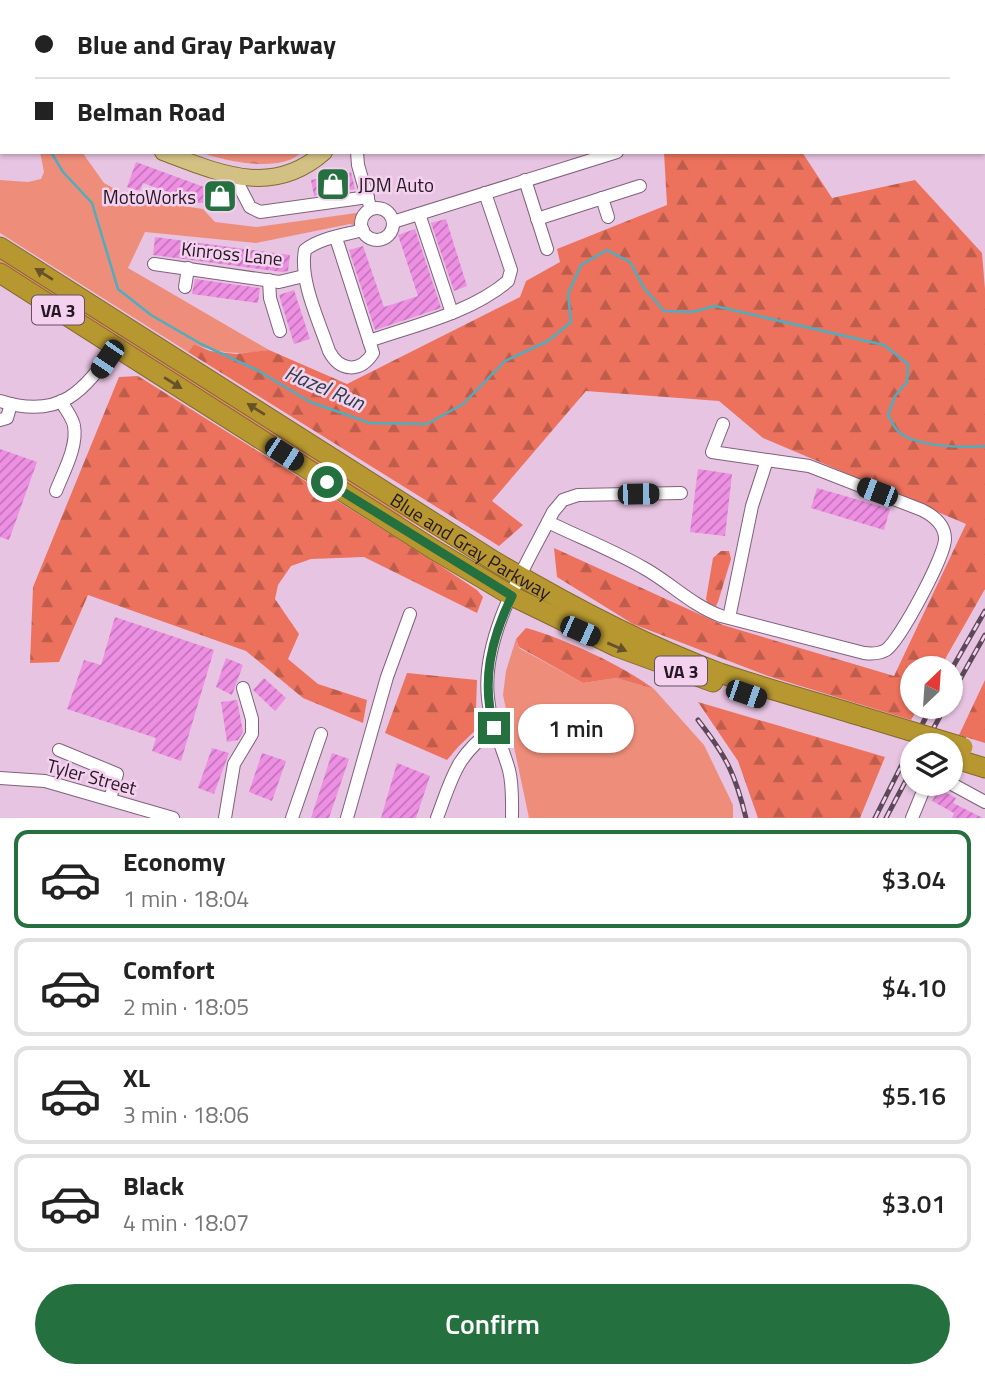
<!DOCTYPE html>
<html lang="en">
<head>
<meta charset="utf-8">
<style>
  body { margin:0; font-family:"Titillium Web",sans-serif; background:#f2f2f2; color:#222; height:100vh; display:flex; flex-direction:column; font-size:26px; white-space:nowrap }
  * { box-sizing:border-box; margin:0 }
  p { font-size:23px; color:#767676 }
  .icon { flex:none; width:38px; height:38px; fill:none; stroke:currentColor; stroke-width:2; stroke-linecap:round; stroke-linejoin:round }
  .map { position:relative; height:818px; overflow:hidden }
  .drawer { display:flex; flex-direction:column; background:#fff; flex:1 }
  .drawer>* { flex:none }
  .hud { position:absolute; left:0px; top:0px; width:985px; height:154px; box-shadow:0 2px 5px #0004; display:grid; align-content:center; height:154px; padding:0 35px; background:#fff }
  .needle { width:46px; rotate:25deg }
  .controls { position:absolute; left:900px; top:656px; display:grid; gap:14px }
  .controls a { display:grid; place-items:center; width:63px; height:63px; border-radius:50%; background:#fff; box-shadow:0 2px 5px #0004; font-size:35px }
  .end { position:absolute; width:32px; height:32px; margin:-16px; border:9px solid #25703f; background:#fff; box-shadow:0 0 0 4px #fff }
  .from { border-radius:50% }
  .bubble { position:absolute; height:49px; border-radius:24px; background:#fff; box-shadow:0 2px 5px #0004; font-size:23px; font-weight:600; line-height:49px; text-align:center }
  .car { position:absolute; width:21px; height:42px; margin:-21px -10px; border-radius:9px; box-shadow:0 0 5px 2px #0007; background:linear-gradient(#222 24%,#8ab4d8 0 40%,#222 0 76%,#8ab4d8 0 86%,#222 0) }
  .hud b { display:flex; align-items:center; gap:24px; height:66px; font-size:26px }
  .hud b+b { border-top:2px solid #e0e0e0 }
  .hud i { width:18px; height:18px; background:#222 }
  ul { padding:12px 0 0; list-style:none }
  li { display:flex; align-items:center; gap:21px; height:98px; margin:0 14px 10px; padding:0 21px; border:4px solid #e0e0e0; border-radius:14px }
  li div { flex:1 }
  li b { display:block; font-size:26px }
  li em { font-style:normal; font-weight:600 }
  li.on { border-color:#25703f }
  li>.icon { width:63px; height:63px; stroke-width:1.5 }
  .cta { display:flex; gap:14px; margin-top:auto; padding:14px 35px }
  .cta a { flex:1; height:80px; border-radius:42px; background:#25703f; color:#fff; font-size:28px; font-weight:600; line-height:80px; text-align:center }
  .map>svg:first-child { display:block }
</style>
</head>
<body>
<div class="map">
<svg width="985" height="818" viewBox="0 0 985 818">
  <defs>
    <pattern id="forest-firs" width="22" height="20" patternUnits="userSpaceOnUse" patternTransform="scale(1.75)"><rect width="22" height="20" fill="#ec725d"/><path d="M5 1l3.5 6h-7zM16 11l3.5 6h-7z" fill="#bf5d4c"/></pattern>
    <pattern id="park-crowns" width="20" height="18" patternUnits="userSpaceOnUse" patternTransform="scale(1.75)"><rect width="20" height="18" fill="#ef8d7b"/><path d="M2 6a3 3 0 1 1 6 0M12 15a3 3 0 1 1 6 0" fill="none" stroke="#c17264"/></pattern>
    <pattern id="building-hatch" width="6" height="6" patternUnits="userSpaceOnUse" patternTransform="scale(1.75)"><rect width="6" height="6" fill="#ee8fe3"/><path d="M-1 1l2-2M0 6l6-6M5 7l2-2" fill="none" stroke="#c174b8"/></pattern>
  </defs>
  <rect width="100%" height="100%" fill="#e7c4e1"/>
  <g fill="#ef8d7b">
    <path d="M40 152H82L104 183 131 198 203 209 215 222 257 227 363 212 356 226 350 224 256 243 145 232 128 268 269 350C243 355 219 354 194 344L188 352 0 233V180L28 182 41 179 44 172Z"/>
    <path d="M0 252 497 574 405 518 386 510 0 266Z"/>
    <path d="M516 639 519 648 583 683 616 678 654 689 704 745 733 805V818H529L503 695 506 671Z"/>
  </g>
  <g fill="url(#forest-firs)">
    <path d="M664 152H802L832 198 915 180 982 253 985 289V589L940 668H912V707H919L911 720 768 676 633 624 557 577 554 548 723 625 894 676 966 524 763 438 719 401 586 391 492 501 523 525 499 546 188 352 194 344 210 351 236 354 269 350 347 384 520 297 526 281 560 262 557 249 667 205Z"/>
    <path d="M138 376 430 559 477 590 483 597 477 613 364 557 311 559 291 566 278 585 275 599 299 634 288 659 318 684 367 700 363 723 303 698 246 651 88 595 59 662 30 663 33 587 119 377Z"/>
    <path d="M721 551H729L731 559 718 602 716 606 708 604 706 599 713 558Z"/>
    <path d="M526 628C563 638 624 666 654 689L616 678 583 683 519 647 516 639Z"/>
    <path d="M407 673 477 680 476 709 481 725 458 747 447 760 385 733Z"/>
    <path d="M985 680V743L959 735Z"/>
    <path d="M698 702 885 757 860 818H758L738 761Z"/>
  </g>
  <g fill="url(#park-crowns)">
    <path d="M34 0H414L35 2Z"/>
    <path d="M201 152H302C282 173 225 162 201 152Z"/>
  </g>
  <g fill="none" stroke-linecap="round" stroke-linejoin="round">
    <g stroke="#4daebf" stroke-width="2.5">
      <path d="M34 0 35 2"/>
      <path d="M51 152 63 172 92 203 118 289 151 315 201 344 257 370 310 402 370 423 427 424 463 404 505 361 548 341 571 322 568 294 581 265 607 250 630 262 644 288 664 311 692 312 715 306 884 345 908 364 907 382 895 396 888 415C891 419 893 426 897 430 912 447 963 448 985 446"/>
    </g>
  </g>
  <g fill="url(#building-hatch)">
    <path d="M136 162 204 187 203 189 232 191V203H198L143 183 140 191 127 187Z"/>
    <path d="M351 172 355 189 314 196 311 180Z"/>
    <path d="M446 219 467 286 454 291 431 223Z"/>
    <path d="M415 229 441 308 375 330 349 250 363 246 384 307 418 296 398 235Z"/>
    <path d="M155 237 290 255 288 271 282 272 153 255Z"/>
    <path d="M195 279 260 288 258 303 192 294Z"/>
    <path d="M294 290 310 339 294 344 279 295Z"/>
    <path d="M0 449 37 462 9 540 0 537Z"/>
    <path d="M698 469 732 474 725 536 690 532Z"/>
    <path d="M817 488 890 509 884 530 811 508Z"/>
    <path d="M115 617 214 650 181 761 152 751 156 738 67 709 84 660 101 665Z"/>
    <path d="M226 658 243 665 232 695 216 687Z"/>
    <path d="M264 678 286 698 275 711 253 690Z"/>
    <path d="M237 700 243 732 238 740 227 742 221 702Z"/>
    <path d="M212 748 229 753 214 794 198 788Z"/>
    <path d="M262 753 286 761 272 801 249 792Z"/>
    <path d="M332 753 349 759 329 818H311Z"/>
    <path d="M397 763 430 776 416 818H381Z"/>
    <path d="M939 789 956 798 953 803 983 818H952L954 813 932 801Z"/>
  </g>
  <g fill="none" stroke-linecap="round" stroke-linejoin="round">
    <g stroke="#80617b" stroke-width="14">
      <g id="minor">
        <path d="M449 0 451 2"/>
        <path d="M648 0V2"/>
        <path d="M473 2 474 0"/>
        <path d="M984 23H985"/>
        <path d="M984 98 985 97"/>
        <path d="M984 131 985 136"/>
        <path d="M357 152 358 165 369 203"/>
        <path d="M234 176 250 207 260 212 368 197"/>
        <path d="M525 180 547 249"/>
        <path d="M602 198 608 217"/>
        <circle cx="377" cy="224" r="16"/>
        <path d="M419 214 452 313"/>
        <path d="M537 219 640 186"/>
        <path d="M393 222 617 152"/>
        <path d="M336 238 373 353C360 373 340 372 329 351 319 321 299 280 305 250 320 238 344 235 363 230"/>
        <path d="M154 264 279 282 304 276"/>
        <path d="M269 280 270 298 280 331"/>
        <path d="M185 287 188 268"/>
        <path d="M369 341C415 325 470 313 508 281L511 270 485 193"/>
        <path d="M0 401C60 420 84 392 115 346"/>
        <path d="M0 420 7 418 11 404"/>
        <path d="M723 424 712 452 767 460"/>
        <path d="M56 491C63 473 78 446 74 426 73 418 65 409 61 401"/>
        <path d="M548 522C579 537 612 550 642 567 670 582 691 605 721 616L864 653C872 654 879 654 886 650 900 640 945 556 945 539 945 525 934 516 922 510L809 466 767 460 752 506 729 618"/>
        <path d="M59 750 117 774 110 799"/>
        <path d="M0 778 45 781 173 818"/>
        <path d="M950 783 985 802"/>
        <path d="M225 818 234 764 252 734V719L243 688"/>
        <path d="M292 818 321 734"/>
        <path d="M347 818 387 677 410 614"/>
        <path d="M437 818C453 775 456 756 494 728"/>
        <path d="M512 818C512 802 513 786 509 770 502 745 490 723 488 698 481 635 526 566 553 512L563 500 578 495 681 493"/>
        <path d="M912 818 926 784"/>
      </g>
    </g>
    <g stroke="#836b2b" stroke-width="18">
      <g id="major">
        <path d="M424 2 425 0"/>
        <path d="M0 93 2 94"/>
        <path d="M163 152C219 173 272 198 324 152"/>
      </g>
    </g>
    <g stroke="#836b2b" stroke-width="21">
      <g id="highway">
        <path id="s1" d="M0 247 494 561C566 604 641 644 720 673 767 689 816 702 864 717"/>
        <path d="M0 273 433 549 512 596 617 647 713 682"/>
        <path d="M950 757 985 768"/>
      </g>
    </g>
    <use href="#minor" stroke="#fff" stroke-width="12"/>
    <use href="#major" stroke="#d3c183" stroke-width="16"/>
    <use href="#highway" stroke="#b69730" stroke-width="19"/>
    <g stroke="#5b4858" stroke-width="5">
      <g id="rail">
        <path d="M950 672 985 611"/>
        <path d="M950 697 985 635"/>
        <path d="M698 720C726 756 735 773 746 818"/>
        <path d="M924 746 945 707"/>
        <path d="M875 818 931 707"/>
        <path d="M886 818 912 769"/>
      </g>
    </g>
    <use href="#rail" stroke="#f4d1ef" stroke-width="2.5" stroke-dasharray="8" stroke-linecap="butt"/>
    <g stroke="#836b2b" stroke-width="21" stroke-linecap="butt">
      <path id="highway-bridge" d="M864 717 963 747"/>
    </g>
    <use href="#highway-bridge" stroke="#b69730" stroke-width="19"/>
  </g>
  <defs><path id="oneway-solid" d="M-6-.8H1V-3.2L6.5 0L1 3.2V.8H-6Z" transform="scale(1.75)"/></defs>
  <g fill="#665129">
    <use href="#oneway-solid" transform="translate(44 274) rotate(-148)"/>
    <use href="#oneway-solid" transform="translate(173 383) rotate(32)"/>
    <use href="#oneway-solid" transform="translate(256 409) rotate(-148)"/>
    <use href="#oneway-solid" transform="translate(617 647) rotate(23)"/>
  </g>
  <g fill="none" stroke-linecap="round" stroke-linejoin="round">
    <path stroke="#25703f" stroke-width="9" d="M327 482 512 596C491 639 481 681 494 728"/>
  </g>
  <defs>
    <g id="shop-square" transform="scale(1.75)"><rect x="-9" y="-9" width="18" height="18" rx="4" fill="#25703f" stroke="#f4d1ef"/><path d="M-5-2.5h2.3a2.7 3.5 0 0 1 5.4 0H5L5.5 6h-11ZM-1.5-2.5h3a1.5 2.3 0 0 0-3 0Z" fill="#fff"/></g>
  </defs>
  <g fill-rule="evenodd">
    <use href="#shop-square" x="333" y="184"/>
    <use href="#shop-square" x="220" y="196"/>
  </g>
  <g text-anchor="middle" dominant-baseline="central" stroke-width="5" stroke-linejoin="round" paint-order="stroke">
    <g fill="#f4d1ef" stroke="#635060" stroke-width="2">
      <rect x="32" y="295.5" width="52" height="29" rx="5"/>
      <rect x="655" y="656.5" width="52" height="29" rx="5"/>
    </g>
    <g font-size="18" font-weight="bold" fill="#251823">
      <text x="58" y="310">VA 3</text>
      <text x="681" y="671">VA 3</text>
    </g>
    <g font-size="19" fill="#251823" stroke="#f4d1ef" text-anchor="start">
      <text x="358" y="184">JDM Auto</text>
      <text x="196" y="196" text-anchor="end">MotoWorks</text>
    </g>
    <g font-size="19" fill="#251823" stroke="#f4d1ef">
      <text transform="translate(232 253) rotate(6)">Kinross Lane</text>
      <text stroke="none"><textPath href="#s1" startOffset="558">Blue and Gray Parkway</textPath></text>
      <text transform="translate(92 776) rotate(15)">Tyler Street</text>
    </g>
    <g font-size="21" font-style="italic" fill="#254349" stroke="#f4d1ef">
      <text transform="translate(325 387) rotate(23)">Hazel Run</text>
    </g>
  </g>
</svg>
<div class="controls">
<a><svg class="needle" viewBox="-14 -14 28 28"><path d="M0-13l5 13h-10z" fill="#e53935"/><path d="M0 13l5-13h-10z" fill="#767676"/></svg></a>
<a><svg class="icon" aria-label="layers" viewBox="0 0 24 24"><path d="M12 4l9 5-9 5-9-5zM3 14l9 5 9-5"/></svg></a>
</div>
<i class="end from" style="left:327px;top:482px"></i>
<i class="end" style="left:494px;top:728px"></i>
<div class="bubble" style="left:518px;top:704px;width:116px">1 min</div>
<i class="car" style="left:107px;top:359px;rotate:214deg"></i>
<i class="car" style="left:284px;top:454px;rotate:123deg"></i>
<i class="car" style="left:877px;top:492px;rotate:291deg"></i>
<i class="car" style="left:638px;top:494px;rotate:89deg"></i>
<i class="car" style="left:580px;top:631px;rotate:114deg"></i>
<i class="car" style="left:746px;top:694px;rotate:109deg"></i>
<div class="hud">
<b><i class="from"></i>Blue and Gray Parkway</b>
<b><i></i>Belman Road</b>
</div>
</div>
<section class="drawer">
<ul>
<li class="on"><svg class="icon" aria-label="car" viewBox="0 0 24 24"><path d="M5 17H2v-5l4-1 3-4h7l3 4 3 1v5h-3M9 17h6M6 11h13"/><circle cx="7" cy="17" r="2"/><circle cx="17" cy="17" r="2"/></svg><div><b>Economy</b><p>1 min · 18:04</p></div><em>$3.04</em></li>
<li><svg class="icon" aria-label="car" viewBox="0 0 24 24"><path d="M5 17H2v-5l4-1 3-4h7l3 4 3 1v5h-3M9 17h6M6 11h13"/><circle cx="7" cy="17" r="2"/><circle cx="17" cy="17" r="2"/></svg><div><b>Comfort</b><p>2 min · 18:05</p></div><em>$4.10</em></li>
<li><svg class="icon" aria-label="car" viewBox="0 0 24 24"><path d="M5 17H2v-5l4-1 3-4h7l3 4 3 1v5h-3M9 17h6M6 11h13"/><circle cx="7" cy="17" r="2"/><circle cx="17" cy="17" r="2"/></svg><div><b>XL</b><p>3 min · 18:06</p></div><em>$5.16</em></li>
<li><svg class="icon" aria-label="car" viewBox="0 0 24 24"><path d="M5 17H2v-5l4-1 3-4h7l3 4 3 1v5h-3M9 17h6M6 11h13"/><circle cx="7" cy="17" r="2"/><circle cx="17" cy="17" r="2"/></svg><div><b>Black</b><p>4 min · 18:07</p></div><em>$3.01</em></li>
</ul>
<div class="cta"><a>Confirm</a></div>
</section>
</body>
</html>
